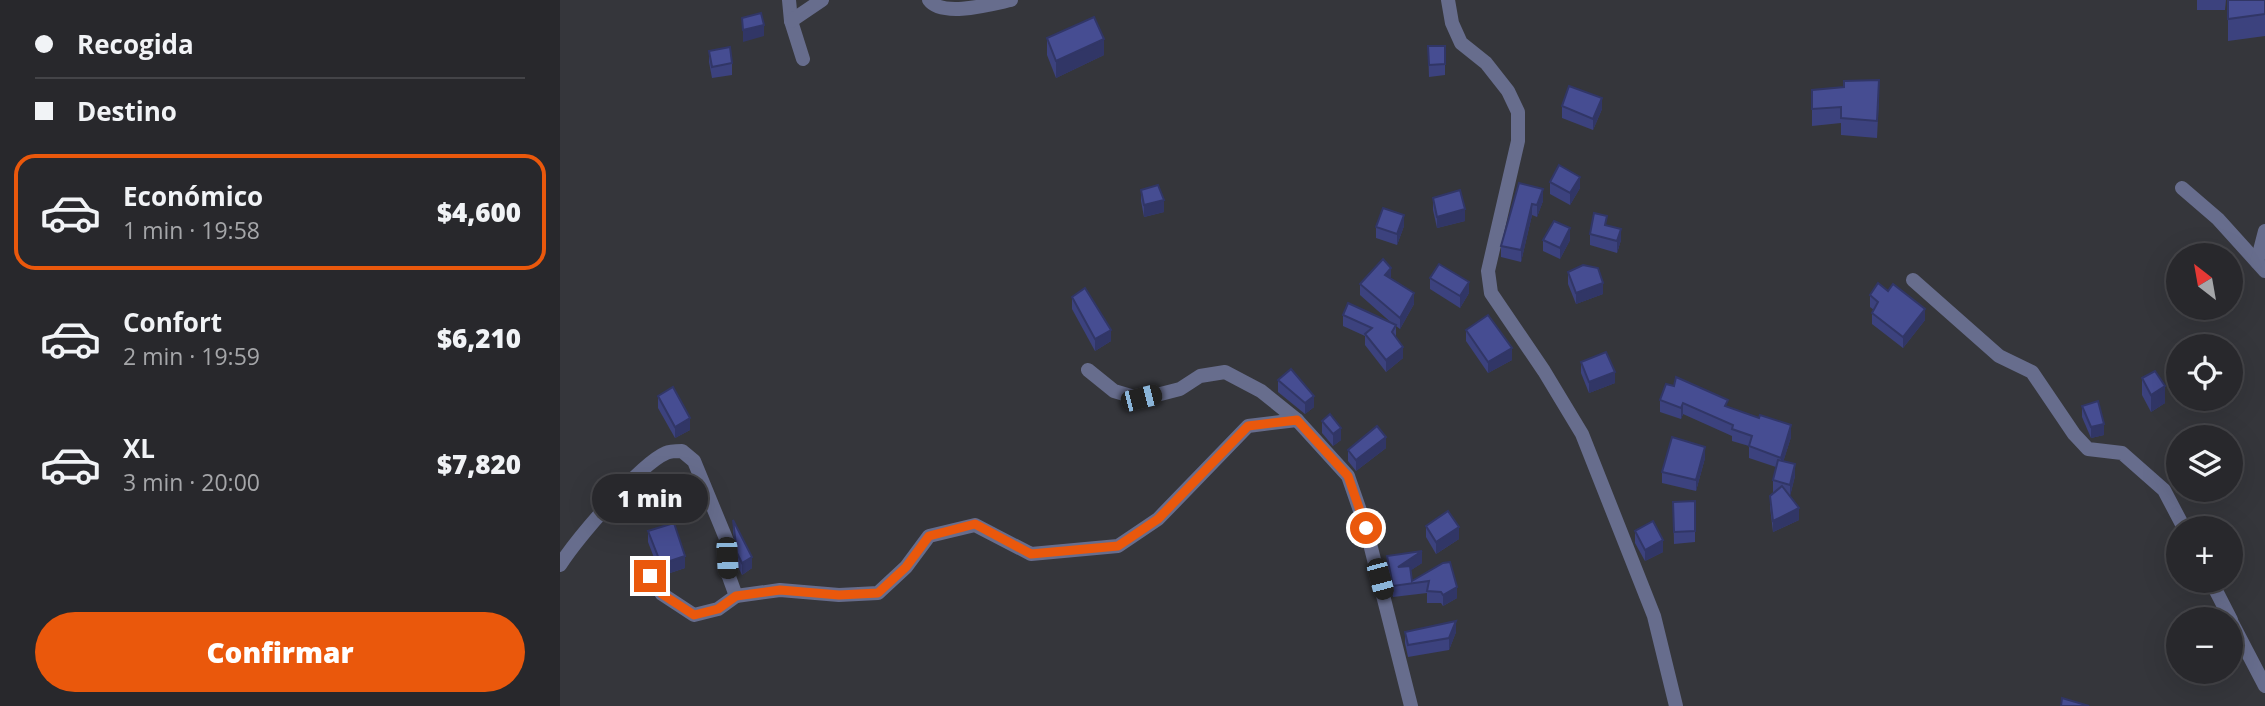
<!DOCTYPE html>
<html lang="es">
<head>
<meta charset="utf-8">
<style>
  body { margin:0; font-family:"Open Sans",sans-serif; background:#303034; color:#f1f3f6; height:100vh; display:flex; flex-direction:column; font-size:26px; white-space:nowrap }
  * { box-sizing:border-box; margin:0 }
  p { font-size:23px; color:#a5a6a9 }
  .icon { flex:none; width:38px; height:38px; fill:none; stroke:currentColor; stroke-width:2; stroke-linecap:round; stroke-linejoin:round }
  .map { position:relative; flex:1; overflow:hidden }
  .panel { display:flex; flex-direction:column; background:#28282c; width:560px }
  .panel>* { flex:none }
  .hud { display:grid; align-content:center; height:154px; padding:0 35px; background:#28282c }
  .needle { width:46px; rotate:329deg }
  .fabs { position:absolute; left:1606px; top:243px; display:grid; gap:14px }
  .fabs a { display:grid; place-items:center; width:77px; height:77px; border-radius:50%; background:#28282c; box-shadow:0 7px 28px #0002,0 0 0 2px #444448; font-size:35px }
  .end { position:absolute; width:32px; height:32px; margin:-16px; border:9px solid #ea580c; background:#fff; box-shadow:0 0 0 4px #fff }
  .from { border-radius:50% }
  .bubble { position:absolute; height:49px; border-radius:24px; background:#28282c; box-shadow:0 7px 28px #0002,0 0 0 2px #444448; font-size:23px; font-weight:800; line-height:49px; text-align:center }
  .car { position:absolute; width:21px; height:42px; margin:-21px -10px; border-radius:9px; box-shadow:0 0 5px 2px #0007; background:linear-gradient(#222 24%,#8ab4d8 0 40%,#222 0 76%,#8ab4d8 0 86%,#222 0) }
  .hud b { display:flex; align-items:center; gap:24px; height:66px; font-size:26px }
  .hud b+b { border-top:2px solid #444448 }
  .hud i { width:18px; height:18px; background:#f1f3f6 }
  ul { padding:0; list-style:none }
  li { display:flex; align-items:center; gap:21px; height:116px; margin:0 14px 10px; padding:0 21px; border:4px solid transparent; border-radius:21px }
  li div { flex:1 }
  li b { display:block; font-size:26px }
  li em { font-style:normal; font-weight:800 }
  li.active { border-color:#ea580c }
  li>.icon { width:63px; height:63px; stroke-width:1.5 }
  .primary-button { display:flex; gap:14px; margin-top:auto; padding:14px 35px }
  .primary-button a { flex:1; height:80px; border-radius:42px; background:#ea580c; color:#fff; font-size:28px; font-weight:800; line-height:80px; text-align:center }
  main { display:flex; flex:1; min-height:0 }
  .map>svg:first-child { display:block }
</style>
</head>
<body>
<main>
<section class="panel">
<div class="hud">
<b><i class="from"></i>Recogida</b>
<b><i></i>Destino</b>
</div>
<ul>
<li class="active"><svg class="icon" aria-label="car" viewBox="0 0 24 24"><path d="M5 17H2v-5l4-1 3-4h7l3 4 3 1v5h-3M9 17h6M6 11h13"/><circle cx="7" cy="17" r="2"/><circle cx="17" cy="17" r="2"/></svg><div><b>Económico</b><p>1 min · 19:58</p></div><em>$4,600</em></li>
<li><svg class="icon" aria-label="car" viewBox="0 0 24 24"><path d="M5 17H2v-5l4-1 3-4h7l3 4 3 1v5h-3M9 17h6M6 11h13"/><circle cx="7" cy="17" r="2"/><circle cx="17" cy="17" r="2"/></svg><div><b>Confort</b><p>2 min · 19:59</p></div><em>$6,210</em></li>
<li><svg class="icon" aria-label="car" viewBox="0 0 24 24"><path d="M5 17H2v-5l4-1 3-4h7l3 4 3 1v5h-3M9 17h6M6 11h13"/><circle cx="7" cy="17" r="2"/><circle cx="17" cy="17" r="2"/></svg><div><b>XL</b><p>3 min · 20:00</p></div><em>$7,820</em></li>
</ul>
<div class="primary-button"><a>Confirmar</a></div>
</section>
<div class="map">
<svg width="1705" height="706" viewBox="0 0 1705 706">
  <rect width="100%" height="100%" fill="#35363b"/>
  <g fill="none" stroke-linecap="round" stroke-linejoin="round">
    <g stroke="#676d8d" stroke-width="14">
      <path d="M229 0 231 21 243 59"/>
      <path d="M369 0C382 18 432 4 451 0"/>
      <path d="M888 0 892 23 901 43 926 63 948 91 958 112V141L928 271 931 293 984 371 1022 434 1094 616 1116 706"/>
      <path d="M231 21 262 0"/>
      <path d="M1622 188 1658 219 1705 271"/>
      <path d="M1697 262 1705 231"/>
      <path d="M1353 280 1439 356 1472 372 1514 434 1528 449 1562 453 1604 490 1624 528"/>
      <path d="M528 370 554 391 581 399 620 389 640 376 665 372 701 391 737 420 788 476 806 528 851 706"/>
      <path d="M0 565C16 540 80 464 106 453 110 451 117 451 122 451L134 461 167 541 168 574 176 596 158 609 134 615 102 594 90 576"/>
      <path d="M1651 581 1671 620"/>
      <path d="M176 596 220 590 279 595 318 593 346 567 369 536 415 525 471 554 558 546 598 519 688 426 737 420"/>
      <path d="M1671 621 1705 686"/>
    </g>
  </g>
  <g fill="#3c427e">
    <path d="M1637 0H1666L1665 10H1637Z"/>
    <path d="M1668 0H1705V36L1668 41Z"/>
    <path d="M487 38 544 55 496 78 487 55Z"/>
    <path d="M868 46H885V75L869 77Z"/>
    <path d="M149 51 172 63V75L152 78 149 62Z"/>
    <path d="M1252 90 1319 97 1317 138 1281 135V123L1252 126Z"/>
    <path d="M1002 106 1042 109 1033 130 1002 118Z"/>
    <path d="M990 182 1020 188 1010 205 990 194Z"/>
    <path d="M959 183 983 201 977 217 972 215 961 262 941 257V246Z"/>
    <path d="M581 190 604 212 584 217 581 201Z"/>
    <path d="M873 198 905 221 877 228 873 210Z"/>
    <path d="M1047 225 1061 240 1057 253 1030 245V234Z"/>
    <path d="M844 226 837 245 816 238V227Z"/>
    <path d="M983 240H1010L1000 259 983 251Z"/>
    <path d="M1008 272 1043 294 1016 304 1008 284Z"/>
    <path d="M870 278 909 293 900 308 870 289Z"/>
    <path d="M831 279 854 304 840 329 836 326V337L843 358 826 372 805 345V336L783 326V315L834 325 800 295V284Z"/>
    <path d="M1310 295 1365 320 1343 348 1312 324V313L1314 310 1310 307Z"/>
    <path d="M512 297 551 341 535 351 512 309Z"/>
    <path d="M906 330 952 360 928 373 906 341Z"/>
    <path d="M1021 362 1055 383 1029 393 1021 373Z"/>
    <path d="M1582 378 1605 403 1591 412 1582 395Z"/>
    <path d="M718 380 754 407 745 414 718 392Z"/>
    <path d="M98 396 130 430 115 438 98 408Z"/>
    <path d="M1100 400 1168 407 1231 437 1223 462 1235 476 1230 496 1239 520 1213 532 1210 507V496L1214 492H1213V480L1216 467 1189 458V446L1172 441V436L1123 414 1121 419 1100 412Z"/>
    <path d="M1522 406 1544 435 1531 438 1522 417Z"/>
    <path d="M762 421 781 440 773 446 762 433Z"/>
    <path d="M826 448 796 471 788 461V450Z"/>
    <path d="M1145 458 1136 491 1102 483V472Z"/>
    <path d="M1135 501V542L1114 544 1113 502Z"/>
    <path d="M173 520 192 568 182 575 177 565 173 531Z"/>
    <path d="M866 526 899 539 876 554 866 537Z"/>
    <path d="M88 531 125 568 101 576 88 542Z"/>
    <path d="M1075 531 1103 552 1085 561 1075 543Z"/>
    <path d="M827 556 862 563 851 570 852 581 883 563 897 598 883 606 881 603H867V593L833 597 827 568Z"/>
    <path d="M845 632H896L889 650 848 657 845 643Z"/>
  </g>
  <g fill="#313666">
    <path d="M204 25V36L183 42V30Z"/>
    <path d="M544 39V55L496 78V61Z"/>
    <path d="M1042 98V109L1033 130V119Z"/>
    <path d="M1020 177V188L1010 205V193Z"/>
    <path d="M983 189V201L977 217V205Z"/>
    <path d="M604 200V212L584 217V205Z"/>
    <path d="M972 204V215L961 262V250Z"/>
    <path d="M905 209V221L877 228V217Z"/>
    <path d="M844 215V226L837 245V234Z"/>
    <path d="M1010 228V240L1000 259V248Z"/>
    <path d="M1061 229V240L1057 253V241Z"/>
    <path d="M831 268V280L825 275Z"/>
    <path d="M909 282V293L900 308V296Z"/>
    <path d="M1043 283V294L1016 304V293Z"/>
    <path d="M854 293V304L840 329V318Z"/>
    <path d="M1365 309V320L1343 348V337Z"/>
    <path d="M551 330V341L535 351V339Z"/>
    <path d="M843 347V358L826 372V360Z"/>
    <path d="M952 348V360L928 373V362Z"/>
    <path d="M1055 372V383L1029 393V382Z"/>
    <path d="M1605 386V403L1591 412V395Z"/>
    <path d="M754 396V407L745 414V403Z"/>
    <path d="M1123 403V414L1121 419V408Z"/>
    <path d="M130 418V430L115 438V427Z"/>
    <path d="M1544 424V435L1531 438V427Z"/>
    <path d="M1231 425V437L1221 469V458Z"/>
    <path d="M781 428V440L773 446V434Z"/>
    <path d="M826 437V448L796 471V460Z"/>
    <path d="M1145 447V458L1136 491V480Z"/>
    <path d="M1235 464V476L1230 496V485Z"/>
    <path d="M1239 508V520L1213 532V521Z"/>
    <path d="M899 527V539L876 554V542Z"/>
    <path d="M1103 540V552L1085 561V550Z"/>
    <path d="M862 551V563L838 579V567Z"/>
    <path d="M125 556V568L101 576V564Z"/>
    <path d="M192 557V568L182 575V563Z"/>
    <path d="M897 587V598L883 606V595Z"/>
    <path d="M896 621V632L889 650V638Z"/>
  </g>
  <g fill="#464d92" stroke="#313666" stroke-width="2">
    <path d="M1668 0H1705V14L1668 19Z"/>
    <path d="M201 13 204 25 183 30 182 18Z"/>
    <path d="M534 17 544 39 496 61 487 38Z"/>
    <path d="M868 46H885V64L869 65Z"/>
    <path d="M170 47 172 63 152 67 149 51Z"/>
    <path d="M1319 80 1317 121 1281 118V107L1252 109V90L1284 87V81Z"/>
    <path d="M1009 86 1042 98 1033 119 1002 106Z"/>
    <path d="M999 165 1020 177 1010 193 990 182Z"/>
    <path d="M959 183 983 189 977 205 972 204 961 250 941 246Z"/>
    <path d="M598 185 604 200 584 205 581 190Z"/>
    <path d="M900 190 905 209 877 217 873 198Z"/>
    <path d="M823 208 844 215 837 234 816 227Z"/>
    <path d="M1034 213 1047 216 1045 225 1061 229 1057 241 1030 234Z"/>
    <path d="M994 221 1010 228 1000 248 983 240Z"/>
    <path d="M823 259 831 268 825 275 854 293 840 318 800 284Z"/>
    <path d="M879 264 909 282 900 296 870 278Z"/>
    <path d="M1023 265 1038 268 1043 283 1016 293 1008 272Z"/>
    <path d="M1318 283 1328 291 1333 284 1365 309 1343 337 1312 313 1318 302 1310 295Z"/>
    <path d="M525 288 551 330 535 339 512 297Z"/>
    <path d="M788 303 836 325 832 332 843 347 826 360 805 334 812 328 783 315Z"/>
    <path d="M928 315 952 348 928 362 906 330Z"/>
    <path d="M1046 352 1055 372 1029 382 1021 362Z"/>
    <path d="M731 369 754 396 745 403 718 380Z"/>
    <path d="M1595 371 1605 386 1591 395 1582 378Z"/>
    <path d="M1116 377 1168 400 1165 406 1199 418 1200 415 1231 425 1221 458 1189 446 1192 436 1172 429 1173 425 1123 403 1121 408 1100 400 1106 384 1114 386Z"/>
    <path d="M113 387 130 418 115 427 98 396Z"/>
    <path d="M1538 401 1544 424 1531 427 1522 406Z"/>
    <path d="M770 414 781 428 773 434 762 421Z"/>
    <path d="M817 426 826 437 796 460 788 450Z"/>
    <path d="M1112 437 1145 447 1136 480 1102 472Z"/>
    <path d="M1218 460 1235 464 1230 485 1213 480Z"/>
    <path d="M1222 486 1239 508 1213 521 1210 496Z"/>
    <path d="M1135 501V531L1114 532 1113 502Z"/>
    <path d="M888 511 899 527 876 542 866 526Z"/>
    <path d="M173 520 192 557 182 563 177 553Z"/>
    <path d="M1093 521 1103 540 1085 550 1075 531Z"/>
    <path d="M114 523 125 556 101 564 88 531Z"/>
    <path d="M862 551 838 567 850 566 852 581 883 563 890 562 897 587 883 595 881 592 867 591 869 581 833 586 827 556Z"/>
    <path d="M896 621 889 638 848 645 845 632Z"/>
    <path d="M1502 698 1529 706H1501Z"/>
  </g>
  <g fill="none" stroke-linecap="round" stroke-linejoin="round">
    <path stroke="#ea580c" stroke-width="9" d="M90 576 102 594 134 615 158 609 176 596 220 590 279 595 318 593 346 567 369 536 415 524 471 554 558 546 598 519 688 426 737 420 788 476 806 528"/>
  </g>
</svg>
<div class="fabs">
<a><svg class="needle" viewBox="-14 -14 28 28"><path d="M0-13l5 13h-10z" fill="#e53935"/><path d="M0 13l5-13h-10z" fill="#a5a6a9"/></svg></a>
<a><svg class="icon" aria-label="locate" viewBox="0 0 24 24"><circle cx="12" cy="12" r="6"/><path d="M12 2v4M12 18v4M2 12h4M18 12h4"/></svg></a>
<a><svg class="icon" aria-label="layers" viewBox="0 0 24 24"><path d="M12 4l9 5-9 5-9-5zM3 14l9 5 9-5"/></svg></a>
<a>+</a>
<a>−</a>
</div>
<i class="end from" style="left:806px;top:528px"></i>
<i class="end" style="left:90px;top:576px"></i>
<div class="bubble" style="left:32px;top:474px;width:116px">1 min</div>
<i class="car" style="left:581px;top:398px;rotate:76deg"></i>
<i class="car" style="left:167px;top:558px;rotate:177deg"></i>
<i class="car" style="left:820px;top:579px;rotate:165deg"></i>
</div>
</main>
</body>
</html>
